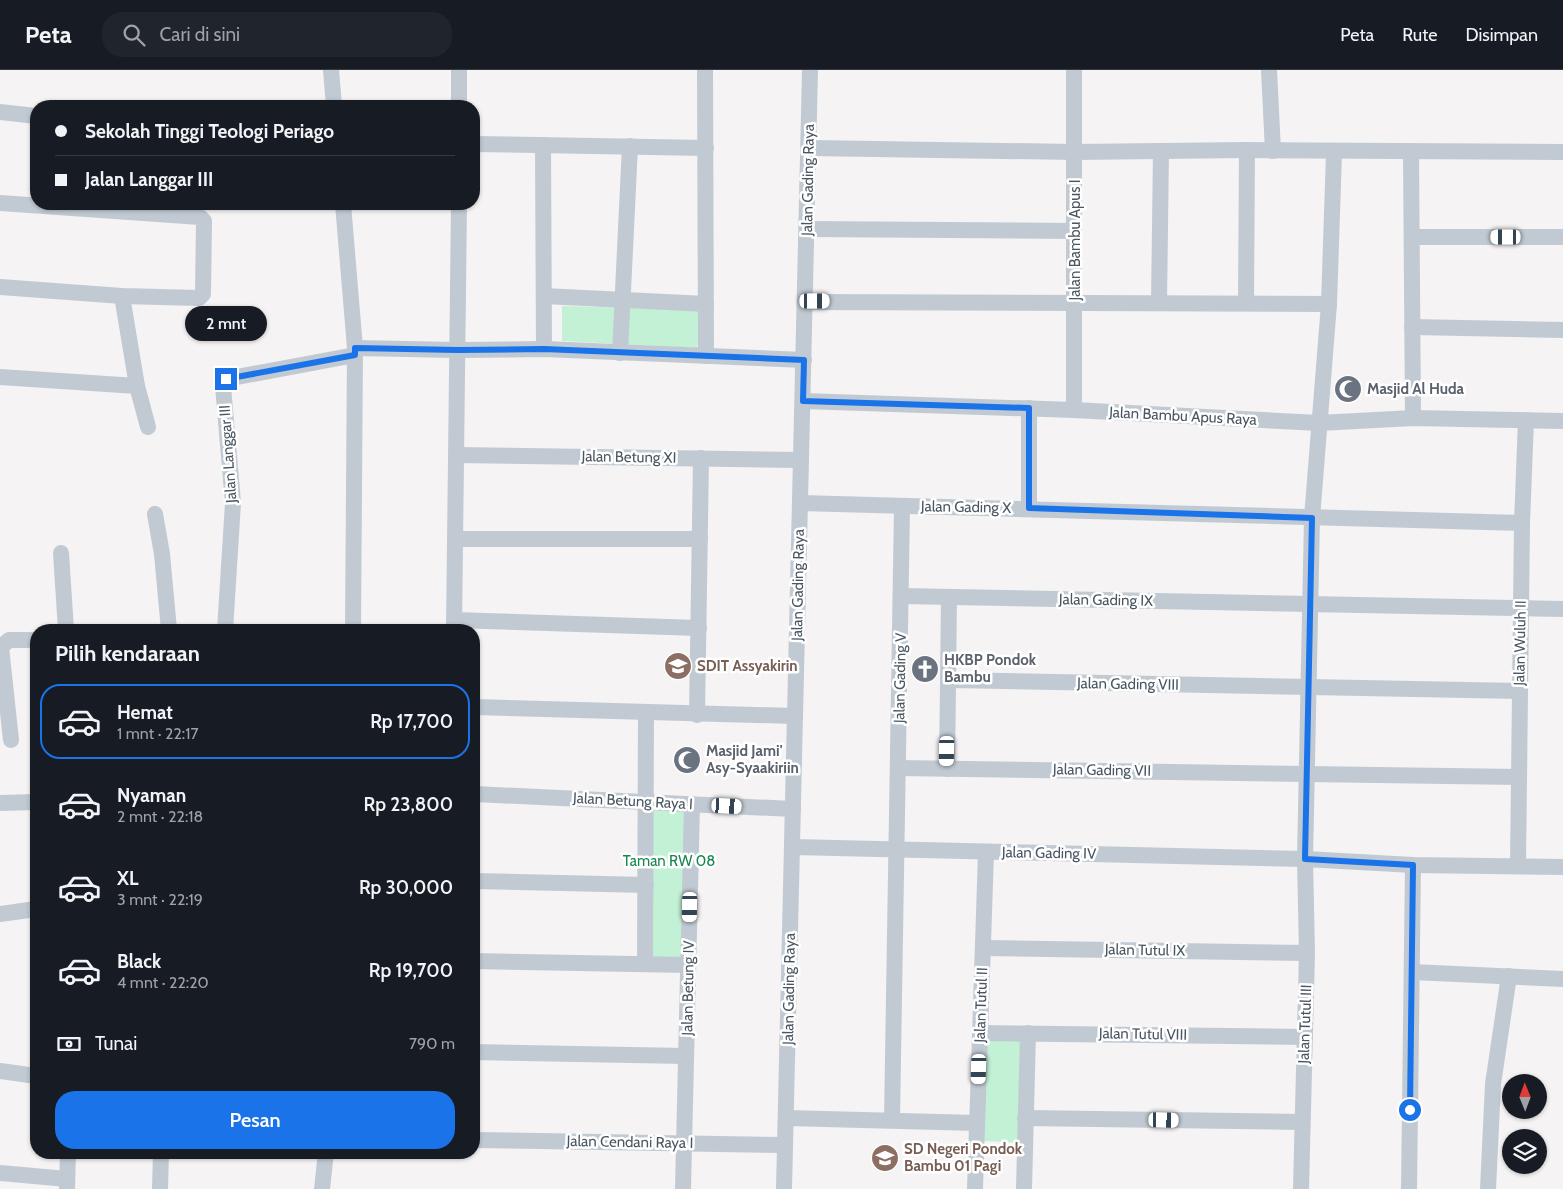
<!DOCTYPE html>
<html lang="id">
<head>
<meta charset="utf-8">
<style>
  body { margin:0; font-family:Cabin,sans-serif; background:#20242c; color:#f1f3f6; height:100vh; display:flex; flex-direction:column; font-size:19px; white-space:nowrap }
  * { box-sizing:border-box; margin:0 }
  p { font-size:16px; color:#9ea1a6 }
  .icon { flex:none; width:28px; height:28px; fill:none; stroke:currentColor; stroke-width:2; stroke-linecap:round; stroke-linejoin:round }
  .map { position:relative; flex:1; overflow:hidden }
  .sheet { position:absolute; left:30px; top:554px; width:450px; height:535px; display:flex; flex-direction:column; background:#171b24; border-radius:20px; box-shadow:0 1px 4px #0004 }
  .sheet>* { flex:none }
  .hud { position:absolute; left:30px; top:30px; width:450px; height:110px; border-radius:20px; box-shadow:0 1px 4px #0004; display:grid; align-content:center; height:110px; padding:0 25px; background:#171b24 }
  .needle { width:32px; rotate:359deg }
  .buttons { position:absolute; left:1502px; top:1004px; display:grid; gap:10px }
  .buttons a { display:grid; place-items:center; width:45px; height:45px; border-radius:50%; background:#171b24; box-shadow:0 1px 4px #0004; font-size:25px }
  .end { position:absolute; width:22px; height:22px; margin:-11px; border:6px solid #1a73e8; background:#fff; box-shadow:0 0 0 2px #fff }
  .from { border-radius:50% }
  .bubble { position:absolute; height:35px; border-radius:18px; background:#171b24; box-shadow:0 1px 4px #0004; font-size:16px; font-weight:600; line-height:35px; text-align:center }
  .car { position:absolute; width:15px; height:30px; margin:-15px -8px; border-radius:6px; box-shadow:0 0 4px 1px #0007; background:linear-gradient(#fff 24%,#345 0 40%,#fff 0 76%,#345 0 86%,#fff 0) }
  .hud b { display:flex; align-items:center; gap:18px; height:48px; font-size:19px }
  .hud b+b { border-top:1px solid #363941 }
  .hud i { width:12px; height:12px; background:#f1f3f6 }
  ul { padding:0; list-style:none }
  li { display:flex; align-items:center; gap:15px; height:75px; margin:0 10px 8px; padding:0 15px; border:2px solid transparent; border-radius:20px }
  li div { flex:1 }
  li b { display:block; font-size:19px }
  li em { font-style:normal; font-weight:600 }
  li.current { border-color:#1a73e8 }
  li>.icon { width:45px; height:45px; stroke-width:1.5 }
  h2 { padding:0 25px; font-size:22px; line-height:60px }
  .pay { display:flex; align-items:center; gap:12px; height:55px; padding:0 25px; font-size:19px }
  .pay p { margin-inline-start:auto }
  .cta { display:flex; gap:10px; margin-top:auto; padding:10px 25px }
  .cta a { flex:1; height:58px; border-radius:20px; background:#1a73e8; color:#fff; font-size:20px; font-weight:600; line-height:58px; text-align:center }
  header { display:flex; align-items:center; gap:30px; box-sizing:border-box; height:70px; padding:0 25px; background:#171b24; border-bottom:1px solid #363941 }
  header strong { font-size:24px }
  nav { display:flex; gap:28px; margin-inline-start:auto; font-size:18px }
  .search { width:350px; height:45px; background:#20242c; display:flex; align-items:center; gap:12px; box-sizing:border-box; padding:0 18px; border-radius:20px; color:#9ea1a6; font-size:19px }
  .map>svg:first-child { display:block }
</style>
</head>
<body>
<header>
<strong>Peta</strong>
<div class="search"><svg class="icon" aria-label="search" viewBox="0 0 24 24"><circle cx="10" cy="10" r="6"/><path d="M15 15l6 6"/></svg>Cari di sini</div>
<nav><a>Peta</a><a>Rute</a><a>Disimpan</a></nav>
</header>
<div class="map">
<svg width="1563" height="1119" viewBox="0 0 1563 1119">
  <rect width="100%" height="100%" fill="#f5f3f3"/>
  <g fill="#c3f1d5">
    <path d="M562 236 703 240 697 278 562 271Z"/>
    <path d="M648 741H691L687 891 648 892Z"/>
    <path d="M987 964 1026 966 1024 1073 984 1071Z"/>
  </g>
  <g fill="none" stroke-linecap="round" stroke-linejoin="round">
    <g stroke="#c1cad2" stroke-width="16">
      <path d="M331 0 334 36"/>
      <path d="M459 0V36"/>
      <path d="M705 0 706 286"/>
      <path d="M1269 0 1273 81"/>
      <path d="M0 42 36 46"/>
      <path d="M474 74 706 78"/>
      <path d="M543 75 544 279"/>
      <path d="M809 78 1075 82 1247 80 1563 82"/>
      <path d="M1411 83 1413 348"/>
      <path d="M0 133 200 147 204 151 203 224 199 228 122 226 0 217"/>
      <path d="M343 134 355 278 353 560"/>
      <path d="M807 159 1074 161"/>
      <path d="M1412 167H1563"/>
      <path d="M122 226 137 316 148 357"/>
      <path d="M544 226 706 234"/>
      <path d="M805 232 1329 234"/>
      <path d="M1159 233 1161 82"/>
      <path d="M1246 233 1247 80"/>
      <path d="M1412 257 1563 260"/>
      <path d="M355 278 458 280 544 279 804 290"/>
      <path d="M620 283 630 76"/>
      <path d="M0 307 137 316"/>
      <path d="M803 331 1074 340 1319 353 1413 348 1563 351"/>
      <path d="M1029 338V438"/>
      <path d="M1074 340V0"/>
      <path d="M456 385 801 390"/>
      <path d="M800 433 1522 453"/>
      <path d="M155 444 162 484 169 560"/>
      <path d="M455 469H700"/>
      <path d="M61 483 66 560"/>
      <path d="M901 526 1563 539"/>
      <path d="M454 550 699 558"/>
      <path d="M225 560 233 433 223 316 226 309 355 285"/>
      <path d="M454 560 459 134"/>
      <path d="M948 610 1520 621"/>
      <path d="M474 637 795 646"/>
      <path d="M697 645 701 388"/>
      <path d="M11 670 1 577 9 570H36"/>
      <path d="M898 698 1519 707"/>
      <path d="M947 699 949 527"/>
      <path d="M474 724 793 739"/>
      <path d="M0 733 36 732"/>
      <path d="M793 777 1305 789 1413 795 1563 797"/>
      <path d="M1518 795 1522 453 1526 350"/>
      <path d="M474 811 646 815"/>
      <path d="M0 844 36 839"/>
      <path d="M984 878 1307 883"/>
      <path d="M474 891 688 895"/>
      <path d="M645 894 646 643"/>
      <path d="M1412 902 1563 909"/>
      <path d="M980 963 1305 967"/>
      <path d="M474 982 686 986"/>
      <path d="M0 1001 36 1006"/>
      <path d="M786 1048 977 1053"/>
      <path d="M1025 1048 1302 1052"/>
      <path d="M892 1050 902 436"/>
      <path d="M474 1070 785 1075"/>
      <path d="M0 1103 67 1109"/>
      <path d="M67 1119 68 1082"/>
      <path d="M160 1119 161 1082"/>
      <path d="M322 1119 326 1082"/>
      <path d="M683 1119 692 734"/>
      <path d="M784 1119 810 0"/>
      <path d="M975 1119 986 782"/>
      <path d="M1024 1119 1028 963"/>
      <path d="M1301 1119 1307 883 1305 789 1312 448 1329 234 1334 83"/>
      <path d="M1409 1119 1413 795"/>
      <path d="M1488 1119 1493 1014 1509 906"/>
    </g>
  </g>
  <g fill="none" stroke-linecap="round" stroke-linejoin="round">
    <path stroke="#1a73e8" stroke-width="6" d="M226 309 355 285V278L458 280 544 279 804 290 803 331 1029 338V438L1312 448 1305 789 1413 795 1410 1040"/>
  </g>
  <defs>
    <g id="mosque-disc" transform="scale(1.4375)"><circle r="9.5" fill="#6b7280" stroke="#fff"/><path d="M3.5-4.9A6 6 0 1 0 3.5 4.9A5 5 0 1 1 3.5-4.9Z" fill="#fff"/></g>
    <g id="school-disc" transform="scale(1.4375)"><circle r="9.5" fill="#8d6e63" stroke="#fff"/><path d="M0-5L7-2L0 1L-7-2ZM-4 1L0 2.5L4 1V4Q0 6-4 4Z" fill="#fff"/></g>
    <g id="church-disc" transform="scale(1.4375)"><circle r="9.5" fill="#6b7280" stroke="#fff"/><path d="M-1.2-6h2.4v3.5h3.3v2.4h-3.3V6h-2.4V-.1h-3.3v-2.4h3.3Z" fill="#fff"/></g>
  </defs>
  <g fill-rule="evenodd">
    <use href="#mosque-disc" x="1348" y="319"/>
    <use href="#school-disc" x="678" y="596"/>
    <use href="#church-disc" x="925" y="599"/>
    <use href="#mosque-disc" x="687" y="690"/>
    <use href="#school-disc" x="885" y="1088"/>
  </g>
  <g text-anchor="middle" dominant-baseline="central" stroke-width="5" stroke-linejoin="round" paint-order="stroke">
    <g font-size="15" fill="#4a5661" stroke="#fff">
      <text transform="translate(808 110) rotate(-89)">Jalan Gading Raya</text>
      <text transform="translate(1075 170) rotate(-90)">Jalan Bambu Apus I</text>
      <text transform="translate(1183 346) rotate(3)">Jalan Bambu Apus Raya</text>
      <text transform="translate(228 384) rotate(-94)">Jalan Langgar III</text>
      <text transform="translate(629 387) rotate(1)">Jalan Betung XI</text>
      <text transform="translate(966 437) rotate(1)">Jalan Gading X</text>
      <text transform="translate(798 515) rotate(-89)">Jalan Gading Raya</text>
      <text transform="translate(1106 530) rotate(1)">Jalan Gading IX</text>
      <text transform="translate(1520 573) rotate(-89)">Jalan Wuluh II</text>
      <text transform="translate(900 608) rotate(-89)">Jalan Gading V</text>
      <text transform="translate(1128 614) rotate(1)">Jalan Gading VIII</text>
      <text transform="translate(1102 700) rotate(1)">Jalan Gading VII</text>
      <text transform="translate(633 731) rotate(3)">Jalan Betung Raya I</text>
      <text transform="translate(1049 783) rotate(1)">Jalan Gading IV</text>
      <text transform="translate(1145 880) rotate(1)">Jalan Tutul IX</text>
      <text transform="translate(688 918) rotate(-89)">Jalan Betung IV</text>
      <text transform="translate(789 919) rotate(-89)">Jalan Gading Raya</text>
      <text transform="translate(981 935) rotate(-88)">Jalan Tutul II</text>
      <text transform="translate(1305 954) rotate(-88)">Jalan Tutul III</text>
      <text transform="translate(1143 964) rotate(1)">Jalan Tutul VIII</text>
      <text transform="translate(630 1072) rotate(1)">Jalan Cendani Raya I</text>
    </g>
    <g font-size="15" font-weight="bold" fill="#5b616d" stroke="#fff" text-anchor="start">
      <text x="1367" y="319">Masjid Al Huda</text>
      <text x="944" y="590">HKBP Pondok<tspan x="944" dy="17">Bambu</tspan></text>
      <text x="706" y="681">Masjid Jami'<tspan x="706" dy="17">Asy-Syaakiriin</tspan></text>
    </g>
    <g font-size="15" font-weight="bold" fill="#785e54" stroke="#fff" text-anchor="start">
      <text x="697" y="596">SDIT Assyakirin</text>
      <text x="904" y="1079">SD Negeri Pondok<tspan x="904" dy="17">Bambu 01 Pagi</tspan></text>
    </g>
    <g font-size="15" fill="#17864f" stroke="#fff">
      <text x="669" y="791">Taman RW 08</text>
    </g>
  </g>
</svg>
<div class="buttons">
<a><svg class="needle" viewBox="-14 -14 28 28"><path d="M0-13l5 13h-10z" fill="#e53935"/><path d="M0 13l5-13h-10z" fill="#9ea1a6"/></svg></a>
<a><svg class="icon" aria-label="layers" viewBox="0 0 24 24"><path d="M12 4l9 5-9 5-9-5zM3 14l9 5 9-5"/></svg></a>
</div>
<i class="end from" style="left:1410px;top:1040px"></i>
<i class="end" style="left:226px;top:309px"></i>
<div class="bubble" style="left:185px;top:236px;width:82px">2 mnt</div>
<i class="car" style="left:1506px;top:167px;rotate:270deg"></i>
<i class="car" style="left:815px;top:231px;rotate:90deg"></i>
<i class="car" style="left:947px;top:681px;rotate:181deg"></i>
<i class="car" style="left:727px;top:736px;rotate:93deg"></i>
<i class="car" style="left:690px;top:837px;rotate:181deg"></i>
<i class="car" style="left:979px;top:999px;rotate:182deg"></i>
<i class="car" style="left:1164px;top:1050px;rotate:91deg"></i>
<div class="hud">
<b><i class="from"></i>Sekolah Tinggi Teologi Periago</b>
<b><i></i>Jalan Langgar III</b>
</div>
<section class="sheet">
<h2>Pilih kendaraan</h2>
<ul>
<li class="current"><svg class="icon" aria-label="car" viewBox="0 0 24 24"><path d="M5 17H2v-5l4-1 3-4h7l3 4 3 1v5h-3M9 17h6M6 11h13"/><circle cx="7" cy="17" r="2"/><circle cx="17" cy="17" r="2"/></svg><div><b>Hemat</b><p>1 mnt · 22:17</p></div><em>Rp 17,700</em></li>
<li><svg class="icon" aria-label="car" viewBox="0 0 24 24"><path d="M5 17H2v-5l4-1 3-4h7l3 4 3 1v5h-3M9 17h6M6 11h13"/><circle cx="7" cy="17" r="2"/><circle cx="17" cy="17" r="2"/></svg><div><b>Nyaman</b><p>2 mnt · 22:18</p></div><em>Rp 23,800</em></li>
<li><svg class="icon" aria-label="car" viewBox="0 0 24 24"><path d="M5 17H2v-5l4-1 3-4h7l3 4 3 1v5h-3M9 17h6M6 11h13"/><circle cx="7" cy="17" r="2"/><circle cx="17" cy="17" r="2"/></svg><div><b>XL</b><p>3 mnt · 22:19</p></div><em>Rp 30,000</em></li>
<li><svg class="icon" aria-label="car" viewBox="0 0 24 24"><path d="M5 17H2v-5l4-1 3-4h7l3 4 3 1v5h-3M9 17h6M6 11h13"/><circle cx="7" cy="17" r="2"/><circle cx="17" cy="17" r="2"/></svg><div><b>Black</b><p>4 mnt · 22:20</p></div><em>Rp 19,700</em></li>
</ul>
<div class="pay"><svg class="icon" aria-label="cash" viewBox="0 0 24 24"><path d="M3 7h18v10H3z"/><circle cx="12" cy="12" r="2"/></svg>Tunai<p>790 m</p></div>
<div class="cta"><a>Pesan</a></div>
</section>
</div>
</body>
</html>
